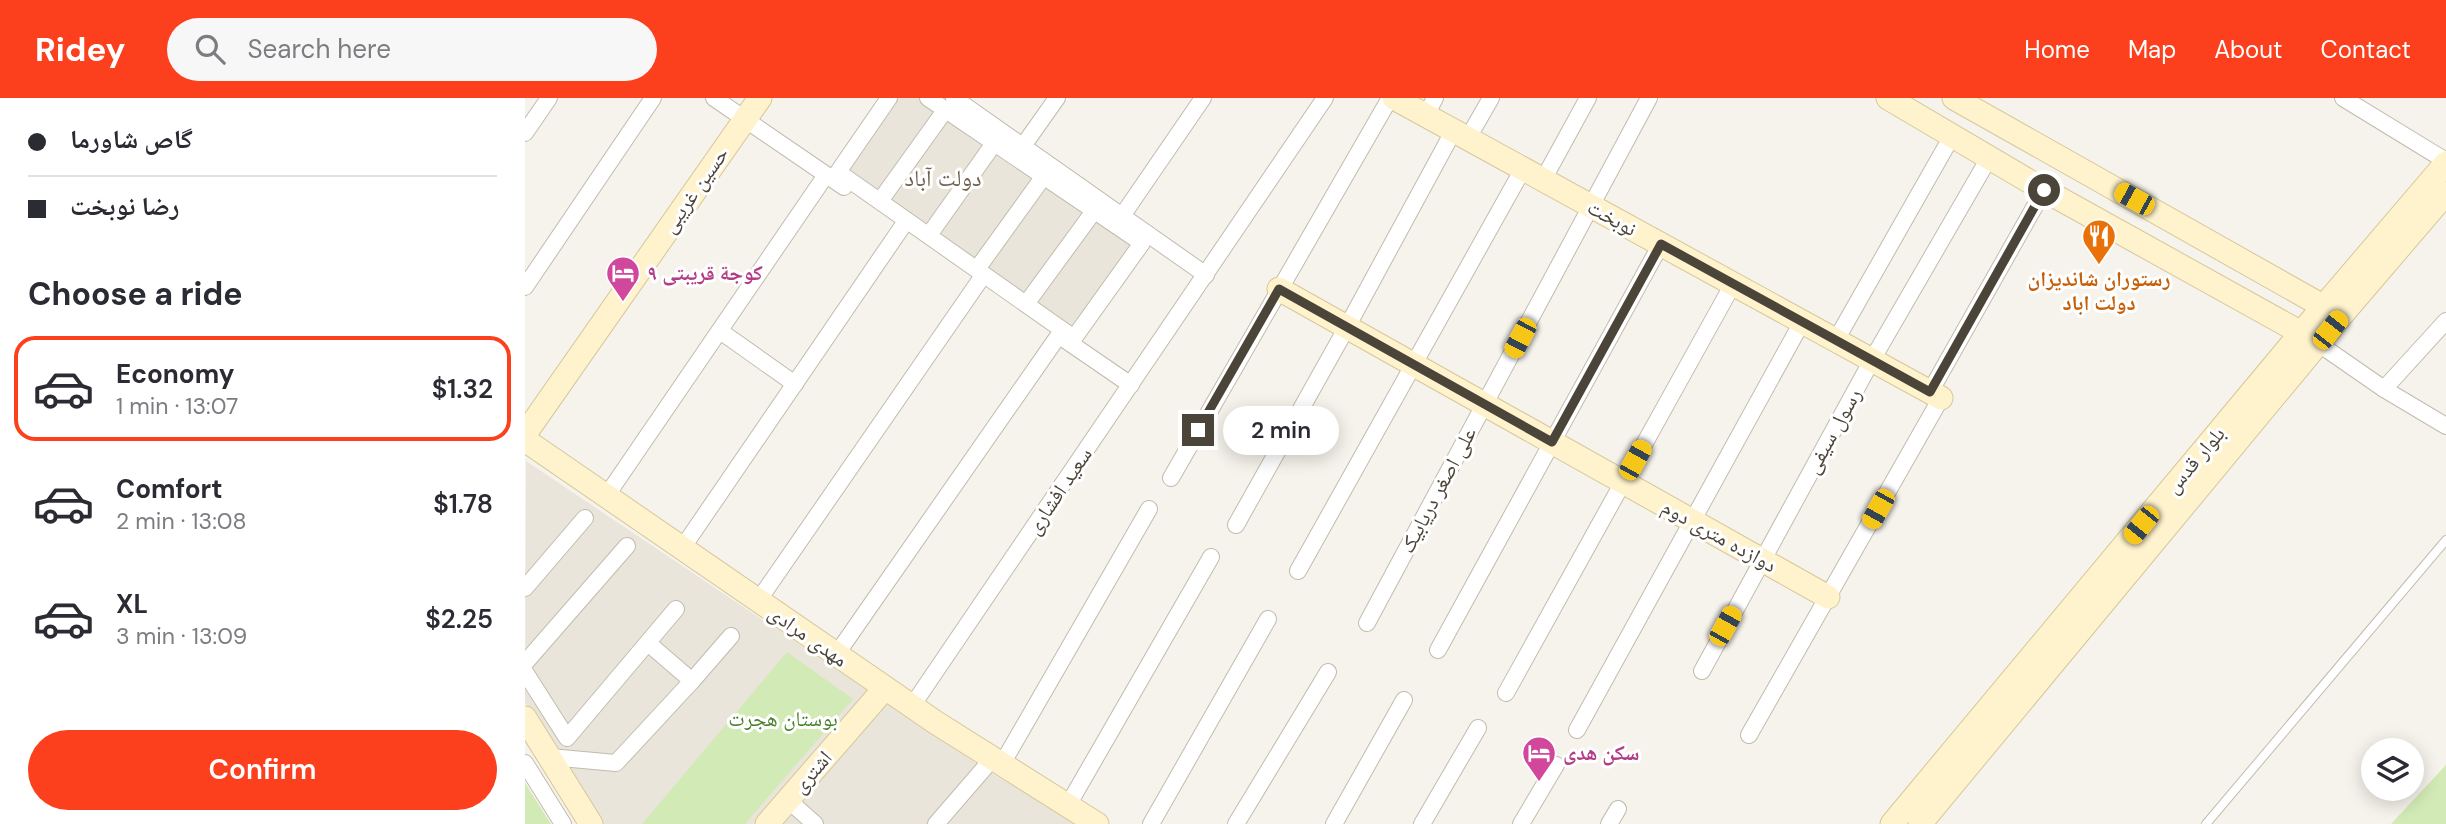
<!DOCTYPE html>
<html lang="en">
<head>
<meta charset="utf-8">
<style>
  body { margin:0; font-family:"DM Sans","Noto Naskh Arabic",sans-serif; background:#f7f7f7; color:#2b2b33; height:100vh; display:flex; flex-direction:column; font-size:26px; white-space:nowrap }
  * { box-sizing:border-box; margin:0 }
  p { font-size:23px; color:#7c7c81 }
  .icon { flex:none; width:38px; height:38px; fill:none; stroke:currentColor; stroke-width:2; stroke-linecap:round; stroke-linejoin:round }
  .map { position:relative; flex:1; overflow:hidden }
  .details { display:flex; flex-direction:column; background:#fff; width:525px }
  .details>* { flex:none }
  .hud { display:grid; align-content:center; height:154px; padding:0 28px; background:#fff }
  .tools { position:absolute; left:1836px; top:640px; display:grid; gap:14px }
  .tools a { display:grid; place-items:center; width:63px; height:63px; border-radius:50%; background:#fff; box-shadow:0 4px 18px #0003; font-size:35px }
  .end { position:absolute; width:32px; height:32px; margin:-16px; border:9px solid #4b4439; background:#fff; box-shadow:0 0 0 4px #fff }
  .from { border-radius:50% }
  .bubble { position:absolute; height:49px; border-radius:24px; background:#fff; box-shadow:0 4px 18px #0003; font-size:23px; font-weight:600; line-height:49px; text-align:center }
  .car { position:absolute; width:21px; height:42px; margin:-21px -10px; border-radius:9px; box-shadow:0 0 5px 2px #0007; background:linear-gradient(#f5c518 24%,#345 0 40%,#f5c518 0 76%,#345 0 86%,#f5c518 0) }
  .hud b { display:flex; align-items:center; gap:24px; height:66px; font-size:26px }
  .hud b+b { border-top:2px solid #e1e1e2 }
  .hud i { width:18px; height:18px; background:#2b2b33 }
  ul { padding:0; list-style:none }
  li { display:flex; align-items:center; gap:21px; height:105px; margin:0 14px 10px; padding:0 14px; border:4px solid transparent; border-radius:21px }
  li div { flex:1 }
  li b { display:block; font-size:26px }
  li em { font-style:normal; font-weight:600 }
  li.current { border-color:#fc3f1d }
  li>.icon { width:63px; height:63px; stroke-width:1.5 }
  h2 { padding:0 28px; font-size:32px; line-height:84px }
  .primary-button { display:flex; gap:14px; margin-top:auto; padding:14px 28px }
  .primary-button a { flex:1; height:80px; border-radius:42px; background:#fc3f1d; color:#fff; font-size:28px; font-weight:600; line-height:80px; text-align:center }
  header { display:flex; align-items:center; gap:42px; box-sizing:border-box; height:98px; padding:0 35px; background:#fc3f1d; color:#fff }
  header strong { font-size:33px }
  nav { display:flex; gap:38px; margin-inline-start:auto; font-size:24px }
  .search { width:490px; height:63px; background:#f7f7f7; display:flex; align-items:center; gap:18px; box-sizing:border-box; padding:0 24px; border-radius:38px; color:#7c7c81; font-size:26px }
  main { display:flex; flex:1; min-height:0 }
  .map>svg:first-child { display:block }
</style>
</head>
<body>
<header>
<strong>Ridey</strong>
<div class="search"><svg class="icon" aria-label="search" viewBox="0 0 24 24"><circle cx="10" cy="10" r="6"/><path d="M15 15l6 6"/></svg>Search here</div>
<nav><a>Home</a><a>Map</a><a>About</a><a>Contact</a></nav>
</header>
<main>
<section class="details">
<div class="hud">
<b><i class="from"></i>گاص شاورما</b>
<b><i></i>رضا نوبخت</b>
</div>
<h2>Choose a ride</h2>
<ul>
<li class="current"><svg class="icon" aria-label="car" viewBox="0 0 24 24"><path d="M5 17H2v-5l4-1 3-4h7l3 4 3 1v5h-3M9 17h6M6 11h13"/><circle cx="7" cy="17" r="2"/><circle cx="17" cy="17" r="2"/></svg><div><b>Economy</b><p>1 min · 13:07</p></div><em>$1.32</em></li>
<li><svg class="icon" aria-label="car" viewBox="0 0 24 24"><path d="M5 17H2v-5l4-1 3-4h7l3 4 3 1v5h-3M9 17h6M6 11h13"/><circle cx="7" cy="17" r="2"/><circle cx="17" cy="17" r="2"/></svg><div><b>Comfort</b><p>2 min · 13:08</p></div><em>$1.78</em></li>
<li><svg class="icon" aria-label="car" viewBox="0 0 24 24"><path d="M5 17H2v-5l4-1 3-4h7l3 4 3 1v5h-3M9 17h6M6 11h13"/><circle cx="7" cy="17" r="2"/><circle cx="17" cy="17" r="2"/></svg><div><b>XL</b><p>3 min · 13:09</p></div><em>$2.25</em></li>
</ul>
<div class="primary-button"><a>Confirm</a></div>
</section>
<div class="map">
<svg width="1921" height="726" viewBox="0 0 1921 726">
  <rect width="100%" height="100%" fill="#f6f3ec"/>
  <g fill="#eae5da">
    <path d="M362 0H407L620 145 549 243 309 74Z"/>
    <path d="M1 363 466 675 553 726H76L0 604Z"/>
  </g>
  <g fill="#d2eab5">
    <path d="M262 554 328 601 220 726H117Z"/>
    <path d="M1921 667V726H1866Z"/>
    <path d="M0 685 26 726H0Z"/>
  </g>
  <g fill="none" stroke-linecap="round" stroke-linejoin="round">
    <g stroke="#c2bbae" stroke-width="10">
      <path id="lane" d="M1681 726 1921 442"/>
    </g>
    <g stroke="#c2bbae" stroke-width="18">
      <g id="street">
        <path d="M189 0 319 89"/>
        <path d="M364 0 313 74 549 240 617 145 403 0"/>
        <path d="M429 0 681 177"/>
        <path d="M1818 0 1921 63"/>
        <path d="M901 17 910 0"/>
        <path d="M0 35 24 0"/>
        <path d="M943 40 966 0"/>
        <path d="M498 48 532 0"/>
        <path d="M1018 82 1063 0"/>
        <path d="M355 103 421 11"/>
        <path d="M597 118 678 0"/>
        <path d="M404 137 470 44"/>
        <path d="M452 171 519 78"/>
        <path d="M0 189 128 0"/>
        <path d="M501 206 569 113"/>
        <path d="M195 233 270 286"/>
        <path d="M536 239 606 287"/>
        <path d="M1311 242 1427 38"/>
        <path d="M1794 246 1859 291 1921 328"/>
        <path d="M1859 291 1921 223"/>
        <path d="M1405 294 1519 92"/>
        <path d="M646 380 865 0"/>
        <path d="M82 397 301 77"/>
        <path d="M711 427 822 229 929 32"/>
        <path d="M158 449 377 129"/>
        <path d="M773 473 998 71"/>
        <path d="M0 490 60 420"/>
        <path d="M233 503 455 182"/>
        <path d="M842 525 1124 0"/>
        <path d="M123 545 167 583 206 538"/>
        <path d="M913 552 1136 146"/>
        <path d="M311 557 534 237"/>
        <path d="M0 565 102 448"/>
        <path d="M1177 573 1347 262 1464 60"/>
        <path d="M0 574 42 640 151 511"/>
        <path d="M981 595 1208 186"/>
        <path d="M387 608 800 0"/>
        <path d="M1052 632 1277 224"/>
        <path d="M1224 637 1416 300"/>
        <path d="M25 659 91 665 167 583"/>
        <path d="M0 665 38 726"/>
        <path d="M477 666 624 411"/>
        <path d="M263 702 290 726"/>
        <path d="M542 709 686 459"/>
        <path d="M411 726 468 660"/>
        <path d="M626 726 743 521"/>
        <path d="M711 726 803 574"/>
        <path d="M809 726 879 602"/>
        <path d="M897 726 953 630"/>
        <path d="M996 726 1031 667"/>
        <path d="M1084 726 1093 711"/>
      </g>
    </g>
    <g stroke="#d6c79b" stroke-width="25">
      <g id="secondary">
        <path d="M869 0 1416 300"/>
        <path d="M1363 0 1519 92 1789 242"/>
        <path d="M1429 0 1810 215"/>
        <path d="M754 191 1303 499"/>
        <path d="M0 336 235 0"/>
        <path d="M0 342 410 624 572 726"/>
        <path d="M0 620 66 726"/>
        <path d="M242 726 360 590"/>
        <path d="M1367 726 1776 235 1921 65"/>
        <path d="M1395 726 1815 219 1921 95"/>
      </g>
    </g>
    <use href="#lane" stroke="#fff" stroke-width="8"/>
    <use href="#street" stroke="#fff" stroke-width="16"/>
    <use href="#secondary" stroke="#fff3cd" stroke-width="23"/>
  </g>
  <g fill="none" stroke-linecap="round" stroke-linejoin="round">
    <path stroke="#4b4439" stroke-width="9" d="M673 332 754 191 1027 344 1136 146 1405 294 1519 92"/>
  </g>
  <defs>
    <g id="restaurant-pin" transform="scale(1.75)"><path d="M0 17L-7.5 6A9.5 9.5 0 1 1 7.5 6Z" fill="#e8710a" stroke="#fff"/><path d="M-5-6h1v4h1v-4h1v4h1v-4h1v5L-1.5 .5V6h-2V.5L-5-1ZM5-6V6H3V1.5H1.5Q1.5-4 5-6Z" fill="#fff"/></g>
    <g id="hotel-pin" transform="scale(1.75)"><path d="M0 17L-7.5 6A9.5 9.5 0 1 1 7.5 6Z" fill="#d1479c" stroke="#fff"/><path d="M-6-4.5h1.5V1H6V5H4.5V3h-9V5H-6ZM-4 0a1.8 1.8 0 1 1 3.6 0ZM.5 0V-2.5h3Q6-2.5 6 0Z" fill="#fff"/></g>
  </defs>
  <g fill-rule="evenodd">
    <use href="#restaurant-pin" x="1574" y="138"/>
    <use href="#hotel-pin" x="98" y="175"/>
    <use href="#hotel-pin" x="1014" y="655"/>
  </g>
  <g text-anchor="middle" dominant-baseline="central" stroke-width="6" stroke-linejoin="round" paint-order="stroke">
    <g font-size="21" fill="#4b4439" stroke="#fff">
      <text transform="translate(170 92) rotate(-55)">حسین غریبی</text>
      <text transform="translate(1087 120) rotate(29)">نوبخت</text>
      <text transform="translate(1308 333) rotate(-61)">رسول سیفی</text>
      <text transform="translate(1670 362) rotate(-50)">بلوار قدس</text>
      <text transform="translate(913 392) rotate(-62)">علی اصغر دریابیک</text>
      <text transform="translate(534 393) rotate(-56)">سعید افشاری</text>
      <text transform="translate(1194 438) rotate(29)">دوازده متری دوم</text>
      <text transform="translate(283 538) rotate(35)">مهدی مرادی</text>
      <text transform="translate(287 674) rotate(-49)">اشتری</text>
    </g>
    <g font-size="21" font-weight="bold" fill="#b23c85" stroke="#fff" text-anchor="start">
      <text x="122" y="175">۹ کوجة قریبتی</text>
      <text x="1038" y="655">سكن هدى</text>
    </g>
    <g font-size="21" font-weight="bold" fill="#c56008" stroke="#fff">
      <text x="1574" y="181">رستوران شاندیزان<tspan x="1574" dy="24">دولت اباد</tspan></text>
    </g>
    <g font-size="21" fill="#4a7f2a" stroke="#fff">
      <text x="258" y="621">بوستان هجرت</text>
    </g>
    <g font-size="23" fill="#6e6250" stroke="#fff">
      <text x="418" y="80">دولت آباد</text>
    </g>
  </g>
</svg>
<div class="tools">
<a><svg class="icon" aria-label="layers" viewBox="0 0 24 24"><path d="M12 4l9 5-9 5-9-5zM3 14l9 5 9-5"/></svg></a>
</div>
<i class="end from" style="left:1519px;top:92px"></i>
<i class="end" style="left:673px;top:332px"></i>
<div class="bubble" style="left:698px;top:308px;width:116px">2 min</div>
<i class="car" style="left:1609px;top:101px;rotate:299deg"></i>
<i class="car" style="left:1805px;top:232px;rotate:38deg"></i>
<i class="car" style="left:995px;top:240px;rotate:208deg"></i>
<i class="car" style="left:1110px;top:362px;rotate:29deg"></i>
<i class="car" style="left:1353px;top:411px;rotate:209deg"></i>
<i class="car" style="left:1616px;top:427px;rotate:219deg"></i>
<i class="car" style="left:1200px;top:528px;rotate:29deg"></i>
</div>
</main>
</body>
</html>
